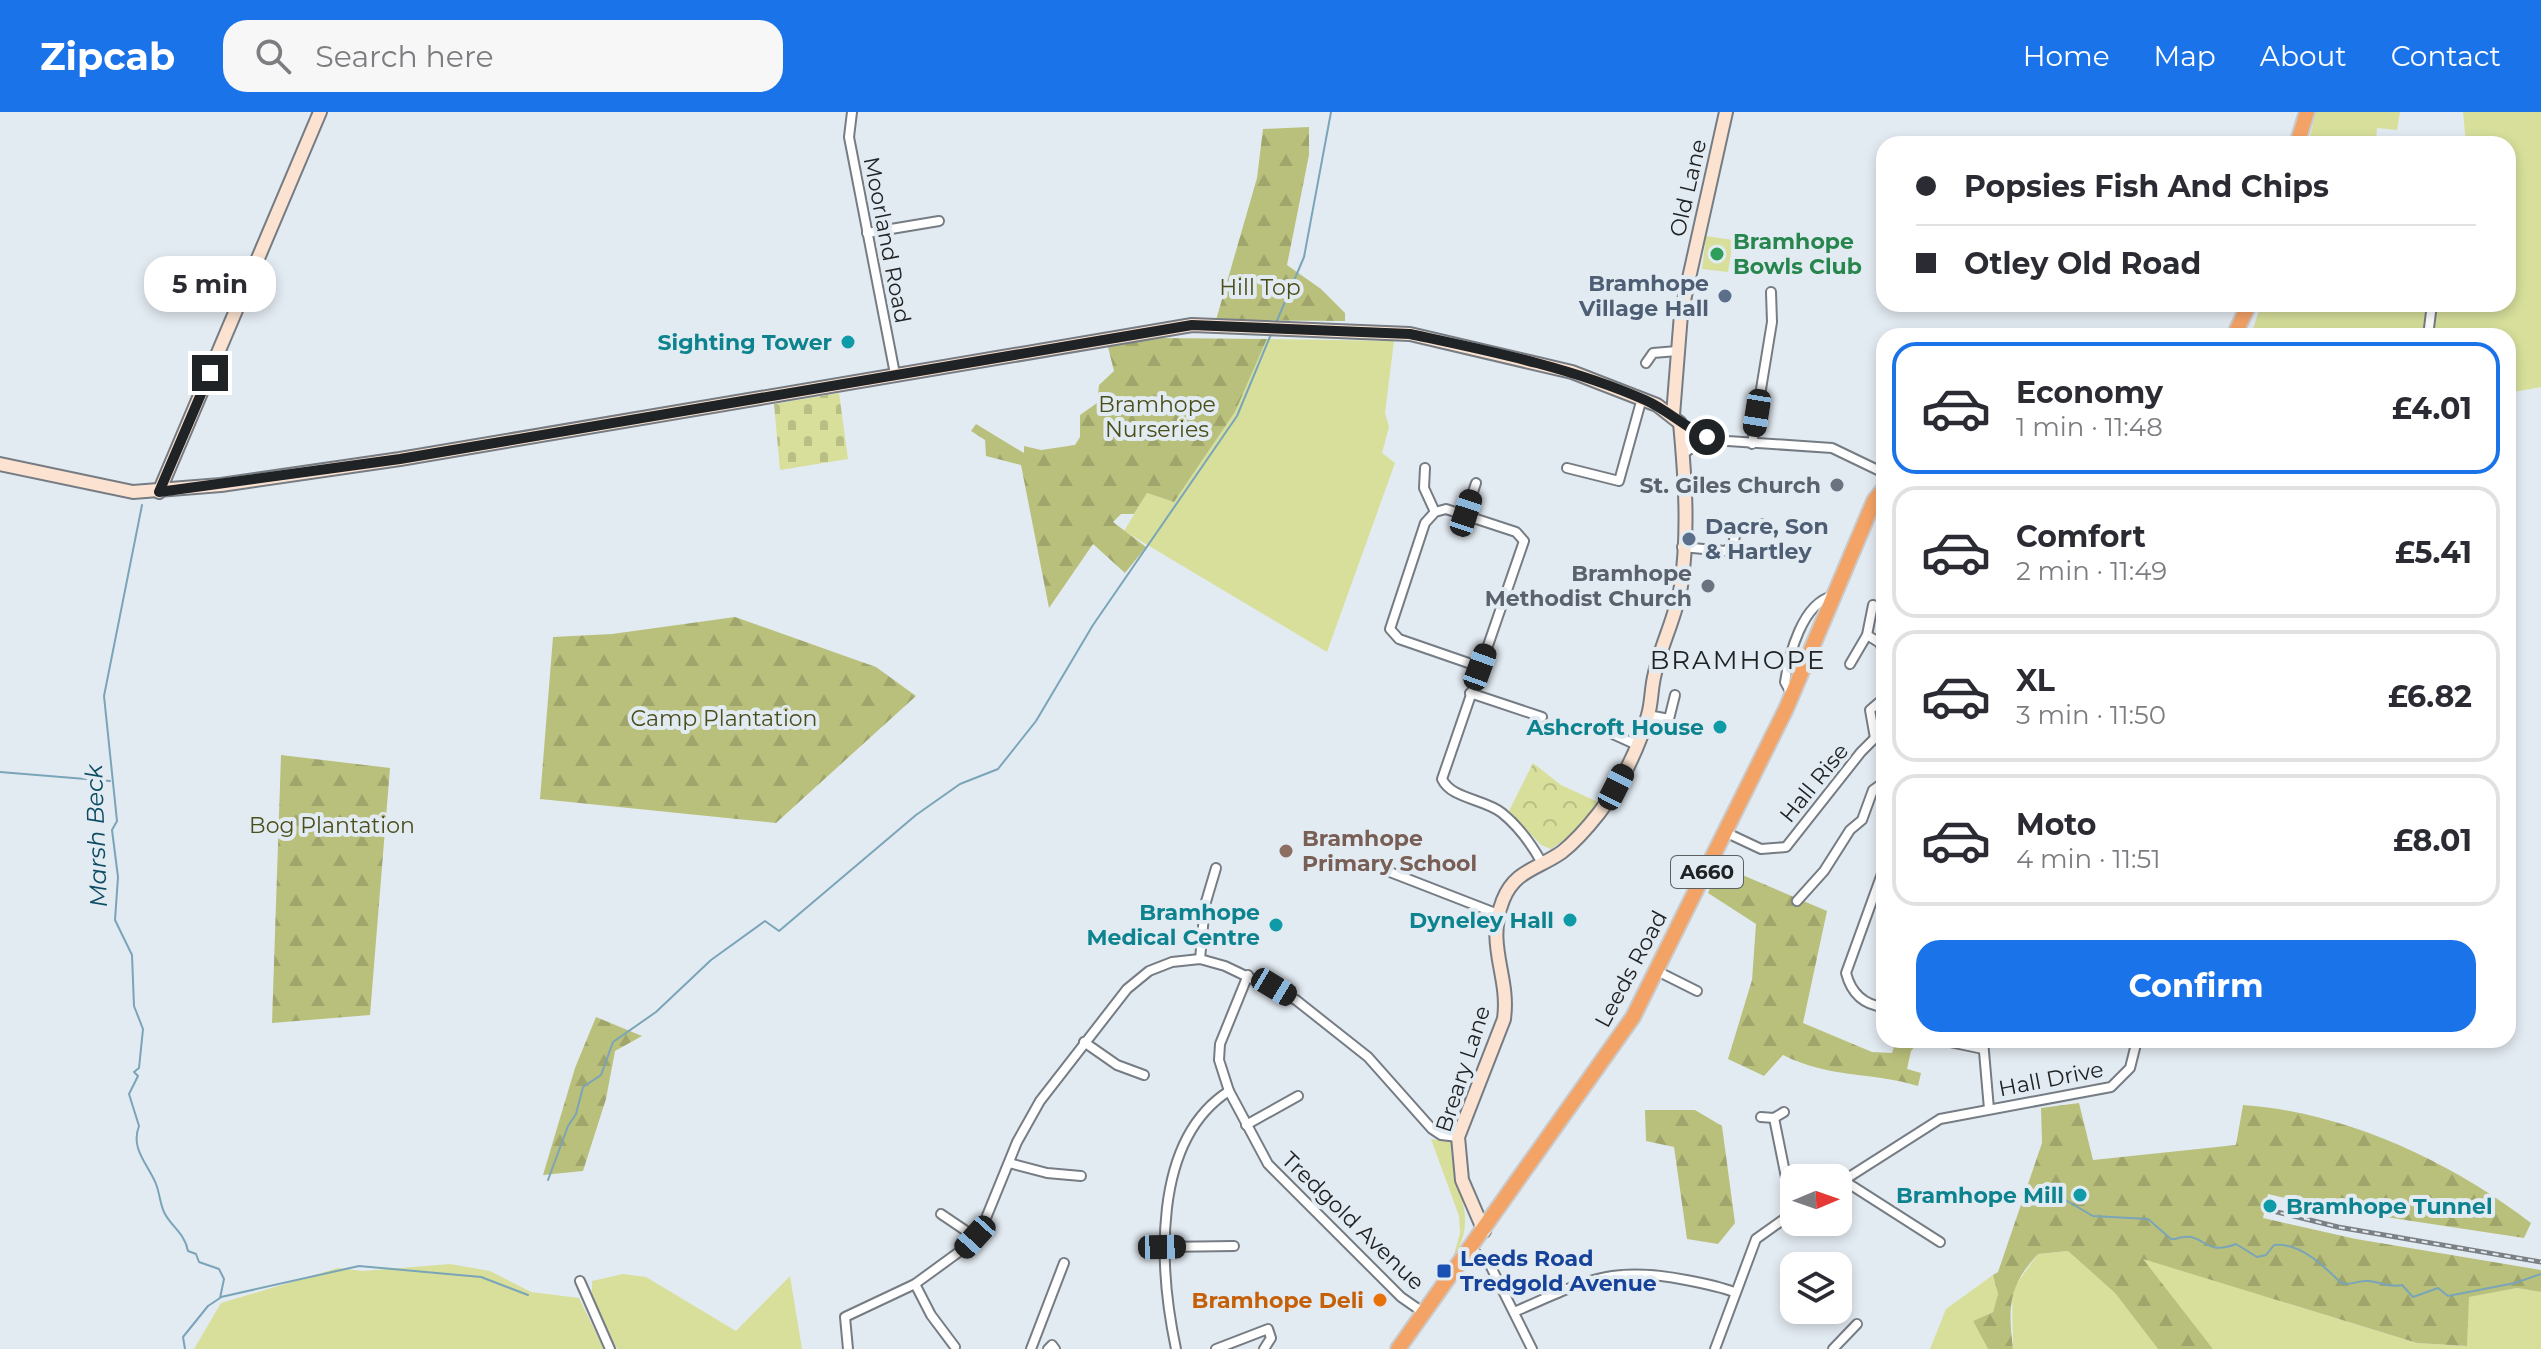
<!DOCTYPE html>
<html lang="en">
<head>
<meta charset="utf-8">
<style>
  body { margin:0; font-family:Montserrat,sans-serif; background:#f7f7f7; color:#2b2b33; height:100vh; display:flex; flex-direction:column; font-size:30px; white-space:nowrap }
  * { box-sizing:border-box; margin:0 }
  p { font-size:26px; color:#7c7c81 }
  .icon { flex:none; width:44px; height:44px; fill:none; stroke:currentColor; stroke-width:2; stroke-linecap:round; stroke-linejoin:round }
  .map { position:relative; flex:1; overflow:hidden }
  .sheet { position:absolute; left:1876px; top:216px; width:640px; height:720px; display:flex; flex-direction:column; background:#fff; border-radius:24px; box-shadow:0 4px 12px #0003 }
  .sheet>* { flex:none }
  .guide { position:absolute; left:1876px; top:24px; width:640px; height:176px; border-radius:24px; box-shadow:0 4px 12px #0003; display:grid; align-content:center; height:176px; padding:0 40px; background:#fff }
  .needle { width:52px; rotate:88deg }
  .tools { position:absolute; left:1780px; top:1052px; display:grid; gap:16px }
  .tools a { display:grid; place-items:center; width:72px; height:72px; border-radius:16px; background:#fff; box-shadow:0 4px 12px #0003; font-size:40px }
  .end { position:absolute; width:36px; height:36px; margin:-18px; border:10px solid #202325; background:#fff; box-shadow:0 0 0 4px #fff }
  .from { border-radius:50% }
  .bubble { position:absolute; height:56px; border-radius:24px; background:#fff; box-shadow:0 4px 12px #0003; font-size:26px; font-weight:700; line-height:56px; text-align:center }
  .car { position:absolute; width:24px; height:48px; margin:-24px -12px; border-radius:10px; box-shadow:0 0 6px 2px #0007; background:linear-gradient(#222 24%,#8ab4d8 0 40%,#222 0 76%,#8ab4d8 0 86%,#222 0) }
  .guide b { display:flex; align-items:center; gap:28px; height:76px; font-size:30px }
  .guide b+b { border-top:2px solid #e1e1e2 }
  .guide i { width:20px; height:20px; background:#2b2b33 }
  ul { padding:14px 0 0; list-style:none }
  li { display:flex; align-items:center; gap:24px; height:132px; margin:0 16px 12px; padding:0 24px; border:4px solid #e1e1e2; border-radius:24px }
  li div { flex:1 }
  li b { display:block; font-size:30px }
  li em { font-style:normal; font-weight:700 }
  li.selected { border-color:#1a73e8 }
  li>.icon { width:72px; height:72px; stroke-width:1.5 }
  .primary-button { display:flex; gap:16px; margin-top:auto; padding:16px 40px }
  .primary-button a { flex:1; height:92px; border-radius:24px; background:#1a73e8; color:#fff; font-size:32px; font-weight:700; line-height:92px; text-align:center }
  header { display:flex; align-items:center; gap:48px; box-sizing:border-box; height:112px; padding:0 40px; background:#1a73e8; color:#fff }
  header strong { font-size:38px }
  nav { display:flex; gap:44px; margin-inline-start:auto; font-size:28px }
  .search { width:560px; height:72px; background:#f7f7f7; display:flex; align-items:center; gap:20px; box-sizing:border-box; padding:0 28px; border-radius:24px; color:#7c7c81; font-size:30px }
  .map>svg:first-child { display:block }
</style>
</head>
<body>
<header>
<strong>Zipcab</strong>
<div class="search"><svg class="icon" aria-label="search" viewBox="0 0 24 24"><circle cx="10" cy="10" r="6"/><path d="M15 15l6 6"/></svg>Search here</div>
<nav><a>Home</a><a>Map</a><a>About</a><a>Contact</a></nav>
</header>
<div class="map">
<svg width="2541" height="1237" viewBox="0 0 2541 1237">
  <defs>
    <pattern id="forest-firs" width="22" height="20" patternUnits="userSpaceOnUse" patternTransform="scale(2)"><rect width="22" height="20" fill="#b9c07c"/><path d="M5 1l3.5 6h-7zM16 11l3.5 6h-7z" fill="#9fa56b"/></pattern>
    <pattern id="cemetery-stones" width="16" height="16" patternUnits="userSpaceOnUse" patternTransform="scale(2)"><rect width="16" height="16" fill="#d7df9b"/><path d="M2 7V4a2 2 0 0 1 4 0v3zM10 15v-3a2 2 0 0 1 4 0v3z" fill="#b8bf85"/></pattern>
    <pattern id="park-crowns" width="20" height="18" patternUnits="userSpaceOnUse" patternTransform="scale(2)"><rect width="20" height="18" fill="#d7df9b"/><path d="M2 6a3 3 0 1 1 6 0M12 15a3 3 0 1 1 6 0" fill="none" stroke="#b8bf85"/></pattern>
  </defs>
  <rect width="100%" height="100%" fill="#e3ebf2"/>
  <g fill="#d7df9b">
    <path d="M2316 0H2400L2397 18 2377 16 2376 32H2308Z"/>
    <path d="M2463 0H2541V275L2508 281V224H2430L2434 192H2508V32H2466Z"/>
    <path d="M1706 124 1733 128 1728 160 1702 157Z"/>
    <path d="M2261 192H2428L2425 224H2251Z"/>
    <path d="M1267 227 1394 229 1385 301 1389 315 1382 341 1395 351 1327 540 1124 419 1147 381 1174 390 1235 300Z"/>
    <path d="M1431 1027 1451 1030C1450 1075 1482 1103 1453 1146L1460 1121 1459 1104Z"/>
    <path d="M2068 1139 2115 1181 2158 1237H2013L2012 1178 2038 1142Z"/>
    <path d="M2141 1146 2417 1231 2467 1234 2468 1185 2517 1176 2541 1180V1237H2213Z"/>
    <path d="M450 1152 490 1159 531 1180 579 1186 604 1237H194L221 1191 338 1156 363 1159Z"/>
    <path d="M623 1162 646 1165 736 1219 790 1164 802 1237H617L592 1186V1169Z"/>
    <path d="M1993 1163 1998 1182 1993 1200 1973 1209 1988 1237H1930L1946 1197Z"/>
  </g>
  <g fill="url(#forest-firs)">
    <path d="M1309 15V43L1287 153 1321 177 1345 201V209L1216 208 1257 66 1263 17Z"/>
    <path d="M1158 226 1267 227 1235 300 1174 390 1147 381 1134 402H1121L1113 410 1146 435 1125 461 1093 432 1049 496 1021 353 986 344 985 328 971 319 976 312 1024 341V334L1041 338 1075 333 1080 325V303L1097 291 1099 273 1114 259 1108 235Z"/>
    <path d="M735 505 876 555 916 584 776 711 540 687 553 525 612 522Z"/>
    <path d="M281 643 390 656 370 903 272 911Z"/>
    <path d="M1719 753 1827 799 1803 911 1872 940 1892 941 1896 928H1920L1911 939 1907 957 1921 961 1918 974C1869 959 1831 967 1783 943L1764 964 1728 947 1752 868 1756 812 1708 781Z"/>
    <path d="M596 905 642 924 615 939 606 987 583 1059 543 1063 575 956Z"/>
    <path d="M2079 991 2093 1048 2236 1033 2243 993C2345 1000 2450 1049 2531 1111L2524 1126 2326 1096 2268 1082 2263 1106 2356 1127 2541 1158V1180L2517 1176 2469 1185 2467 1234 2417 1231 2143 1147 2213 1237H2158L2115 1181 2068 1139 2038 1142C2008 1174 2008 1195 2013 1237H1988L1973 1209 1993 1200 1998 1182 1993 1163 1998 1160 2042 1031 2041 996Z"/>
    <path d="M1645 998H1695L1722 1014 1735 1111 1718 1132 1687 1127 1674 1035 1646 1029Z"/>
  </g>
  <path fill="url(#cemetery-stones)" d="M839 281 848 347 780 358 774 292Z"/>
  <path fill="url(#park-crowns)" d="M1533 651 1561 673 1600 691 1577 719 1551 737 1541 733 1509 699Z"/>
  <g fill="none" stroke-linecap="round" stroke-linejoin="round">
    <g stroke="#7aa4b8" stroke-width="2">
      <path d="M1276 211 1304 145 1331 0"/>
      <path d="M142 393 104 584 117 709 112 718 118 765 115 808 132 843 134 894 143 917 139 956 134 960 138 964 129 982 139 1014C130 1037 148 1052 156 1072 160 1082 160 1093 165 1102 172 1115 185 1122 188 1139L196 1142 199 1150 219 1157 224 1167 220 1186 208 1194 183 1225 185 1237"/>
      <path d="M0 660 110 669"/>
      <path d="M548 1068 568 1014 576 1002 583 975 601 963 613 930 656 900 711 848 765 809 779 819 916 703 960 672 998 657 1036 609 1093 513 1237 304 1272 220"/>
      <path d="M2032 1080 2060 1085 2093 1104 2148 1107 2171 1127C2175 1128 2179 1125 2184 1125 2205 1123 2205 1144 2236 1132L2257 1145 2266 1143 2274 1133C2300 1130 2325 1155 2341 1171 2353 1174 2357 1168 2368 1169 2381 1170 2388 1176 2402 1173L2413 1185 2438 1176 2448 1184 2515 1171 2541 1162"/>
      <path d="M221 1185 359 1154 481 1165 528 1183"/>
    </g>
    <g stroke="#767c83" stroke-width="12">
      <g id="street">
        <path d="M852 0 849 25 895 262"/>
        <path d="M867 121 939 109"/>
        <path d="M2428 224 2432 192"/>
        <path d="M1646 251 1653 241 1677 239"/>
        <path d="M1680 311 1707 325 1728 329 1832 336 1884 361"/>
        <path d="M1752 332 1772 210 1771 180"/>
        <path d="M1683 342 1707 325"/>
        <path d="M1425 356 1424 376 1435 400"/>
        <path d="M1567 356 1619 369 1642 286"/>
        <path d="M1466 401 1476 371"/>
        <path d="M1682 435 1725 439 1732 435 1736 421 1763 412"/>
        <path d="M1867 523 1880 531 1884 541"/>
        <path d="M1850 552 1867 523 1873 493"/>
        <path d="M1480 555 1399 527 1390 517 1425 411 1435 400 1446 397 1516 420 1524 429 1442 667C1451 687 1485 687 1502 701 1518 714 1532 733 1542 751"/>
        <path d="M1470 581 1542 605"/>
        <path d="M1792 583 1785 570C1789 543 1802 491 1833 484"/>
        <path d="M1648 603 1669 607 1675 583"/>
        <path d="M1604 618 1637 633"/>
        <path d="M1875 626 1870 598 1884 586"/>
        <path d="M1727 721 1761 737 1786 735 1861 640 1875 626 1884 624"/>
        <path d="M1364 750 1498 802"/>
        <path d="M1884 756 1846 861C1851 880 1863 893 1884 895"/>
        <path d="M1797 789 1824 759 1850 718 1862 708 1873 678 1884 670"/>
        <path d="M1200 847 1205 793 1216 756"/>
        <path d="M1657 859 1697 879"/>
        <path d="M1248 863 1220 932 1219 948 1229 979 1268 1052 1401 1185 1424 1201"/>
        <path d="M1940 928 1983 937"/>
        <path d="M1983 928 1989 997"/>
        <path d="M1084 930 1117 953 1144 963"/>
        <path d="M1761 1005 1774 1006 1784 1000"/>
        <path d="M1774 1006 1793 1100"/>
        <path d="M1246 1013 1298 984"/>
        <path d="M1009 1051 1047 1061 1081 1064"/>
        <path d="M1843 1068 1940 1130"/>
        <path d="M1838 1072 1940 1007 2111 975 2130 956 2137 928"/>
        <path d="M941 1102 975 1125"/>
        <path d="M1162 1135 1234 1134"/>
        <path d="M1471 1137 1490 1153 1532 1237"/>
        <path d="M580 1169 610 1237"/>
        <path d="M915 1172 931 1203 955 1235"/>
        <path d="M1514 1200C1584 1170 1608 1153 1686 1168 1702 1171 1718 1174 1734 1180"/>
        <path d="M848 1237 845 1205 915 1172 963 1137 986 1106 1017 1030 1040 989 1127 877 1149 859 1172 850 1200 847 1225 854 1296 888 1368 945 1432 1017 1441 1023 1458 1025"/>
        <path d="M1031 1237 1064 1151"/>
        <path d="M1048 1237 1052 1233 1055 1237"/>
        <path d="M1176 1237C1159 1157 1151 1029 1229 979"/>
        <path d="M1216 1237 1268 1217 1271 1226 1264 1237"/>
        <path d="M1715 1237 1756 1127 1794 1100"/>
        <path d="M1833 1237 1857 1212"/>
      </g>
    </g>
    <g stroke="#767c83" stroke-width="16">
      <g id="secondary">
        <path d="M1673 303 1681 202 1726 0"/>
        <path d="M0 352 133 380 221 373 400 347 1192 213 1410 222 1572 260 1657 293 1680 311C1685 364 1689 421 1681 474 1676 505 1661 532 1655 561 1651 575 1652 590 1648 603 1639 636 1620 674 1599 701 1588 715 1576 729 1562 740 1538 757 1515 758 1503 788 1485 834 1510 863 1504 907L1458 1025 1462 1068 1484 1119"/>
        <path d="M159 380 320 0"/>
      </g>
    </g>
    <g stroke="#c9cacb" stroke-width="18">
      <g id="highway">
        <path d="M2297 32 2307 0"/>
        <path d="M2234 224 2249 192"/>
        <path d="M1398 1237 1633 905 1786 597 1874 389 1884 376"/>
      </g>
    </g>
    <use href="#street" stroke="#fff" stroke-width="8"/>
    <use href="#secondary" stroke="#fce3d1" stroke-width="12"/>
    <use href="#highway" stroke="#f4a367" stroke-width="14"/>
    <g stroke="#7b8084" stroke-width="5">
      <path id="rail" d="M2269 1098 2338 1115 2541 1150"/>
    </g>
    <use href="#rail" stroke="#e3ebf2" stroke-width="2" stroke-dasharray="6" stroke-linecap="butt"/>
  </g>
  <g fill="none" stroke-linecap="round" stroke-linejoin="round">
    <path stroke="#202325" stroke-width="10" d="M210 261 159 380 400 347 1192 213 1410 222C1489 239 1570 255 1645 288 1668 298 1684 315 1707 325"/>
  </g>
  <circle fill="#2e9e5b" stroke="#e3ebf2" stroke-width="3" cx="1717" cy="142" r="8"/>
  <g fill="#5c6f8a" stroke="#e3ebf2" stroke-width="3">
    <circle cx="1725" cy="184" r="8"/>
    <circle cx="1689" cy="427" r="8"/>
  </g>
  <g fill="#0f9aa8" stroke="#e3ebf2" stroke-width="3">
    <circle cx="848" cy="230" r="8"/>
    <circle cx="1720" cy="615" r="8"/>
    <circle cx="1570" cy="808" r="8"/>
    <circle cx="1276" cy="813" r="8"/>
    <circle cx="2080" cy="1083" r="8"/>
    <circle cx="2270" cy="1094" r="8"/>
  </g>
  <g fill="#6b7280" stroke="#e3ebf2" stroke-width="3">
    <circle cx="1837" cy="373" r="8"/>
    <circle cx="1708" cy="474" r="8"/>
  </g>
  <circle fill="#8d6e63" stroke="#e3ebf2" stroke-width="3" cx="1286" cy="739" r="8"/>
  <rect fill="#1a4fb4" stroke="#e3ebf2" stroke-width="3" x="1436" y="1151" width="16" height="16" rx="4"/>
  <circle fill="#e8710a" stroke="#e3ebf2" stroke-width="3" cx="1380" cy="1188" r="8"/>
  <g text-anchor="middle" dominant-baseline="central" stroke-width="8" stroke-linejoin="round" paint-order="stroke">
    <rect fill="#e3ebf2" stroke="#5a5f62" stroke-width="2" x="1671" y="744" width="72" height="32" rx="6"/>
    <g font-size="20" font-weight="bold" fill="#202325">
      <text x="1707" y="760">A660</text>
    </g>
    <g font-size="22" fill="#202325" stroke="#e3ebf2">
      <text transform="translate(1688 76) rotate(-77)">Old Lane</text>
      <text transform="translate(887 128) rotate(79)">Moorland Road</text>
      <text transform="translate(1814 671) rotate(-51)">Hall Rise</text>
      <text transform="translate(1631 857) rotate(-62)">Leeds Road</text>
      <text transform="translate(1463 957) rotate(-72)">Breary Lane</text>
      <text transform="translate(2051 967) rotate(-11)">Hall Drive</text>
      <text transform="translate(1353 1109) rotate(44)">Tredgold Avenue</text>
    </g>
    <g font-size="22" font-weight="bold" fill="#27864d" stroke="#e3ebf2" text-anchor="start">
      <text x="1733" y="129">Bramhope<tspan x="1733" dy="25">Bowls Club</tspan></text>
    </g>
    <g font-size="22" font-weight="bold" fill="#4e5e75" stroke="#e3ebf2" text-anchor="end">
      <text x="1709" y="171">Bramhope<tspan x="1709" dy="25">Village Hall</tspan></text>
      <text x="1705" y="414" text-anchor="start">Dacre, Son<tspan x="1705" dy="25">&amp; Hartley</tspan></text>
    </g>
    <g font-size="22" fill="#4a4e1b" stroke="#e3ebf2">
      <text x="1260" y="175">Hill Top</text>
      <text x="1157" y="292">Bramhope<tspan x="1157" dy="25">Nurseries</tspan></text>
      <text x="724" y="606">Camp Plantation</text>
      <text x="332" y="713">Bog Plantation</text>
    </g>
    <g font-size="22" font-weight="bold" fill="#0d838f" stroke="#e3ebf2" text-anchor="end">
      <text x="832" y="230">Sighting Tower</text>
      <text x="1704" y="615">Ashcroft House</text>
      <text x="1260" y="800">Bramhope<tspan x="1260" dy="25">Medical Centre</tspan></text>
      <text x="1554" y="808">Dyneley Hall</text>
      <text x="2064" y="1083">Bramhope Mill</text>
      <text x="2286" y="1094" text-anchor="start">Bramhope Tunnel</text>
    </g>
    <g font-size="22" font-weight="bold" fill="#5b616d" stroke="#e3ebf2" text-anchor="end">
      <text x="1821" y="373">St. Giles Church</text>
      <text x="1692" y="461">Bramhope<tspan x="1692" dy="25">Methodist Church</tspan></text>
    </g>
    <g font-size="22" font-weight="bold" fill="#785e54" stroke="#e3ebf2" text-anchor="start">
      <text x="1302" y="726">Bramhope<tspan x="1302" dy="25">Primary School</tspan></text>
    </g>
    <g font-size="22" font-weight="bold" fill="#164399" stroke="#e3ebf2" text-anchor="start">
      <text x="1460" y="1146">Leeds Road<tspan x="1460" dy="25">Tredgold Avenue</tspan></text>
    </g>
    <g font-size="22" font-weight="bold" fill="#c56008" stroke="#e3ebf2" text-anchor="end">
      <text x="1364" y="1188">Bramhope Deli</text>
    </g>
    <g font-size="24" font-style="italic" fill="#0c4c64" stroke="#e3ebf2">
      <text transform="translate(96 724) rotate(-92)">Marsh Beck</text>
    </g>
    <g font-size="26" letter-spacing="2" fill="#202325" stroke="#e3ebf2">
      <text x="1738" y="548">BRAMHOPE</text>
    </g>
  </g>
</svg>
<div class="tools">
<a><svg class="needle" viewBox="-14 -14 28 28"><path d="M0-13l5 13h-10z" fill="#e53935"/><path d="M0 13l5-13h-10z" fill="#7c7c81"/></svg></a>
<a><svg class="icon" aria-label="layers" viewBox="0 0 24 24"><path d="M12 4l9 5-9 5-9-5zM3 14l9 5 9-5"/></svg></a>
</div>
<i class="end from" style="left:1707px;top:325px"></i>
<i class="end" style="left:210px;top:261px"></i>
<div class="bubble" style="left:144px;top:144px;width:132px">5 min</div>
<i class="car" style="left:1757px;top:301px;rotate:189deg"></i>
<i class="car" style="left:1466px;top:401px;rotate:18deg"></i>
<i class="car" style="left:1480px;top:555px;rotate:20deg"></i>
<i class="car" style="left:1616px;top:675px;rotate:27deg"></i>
<i class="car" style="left:1274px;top:875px;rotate:121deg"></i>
<i class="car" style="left:975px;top:1125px;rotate:222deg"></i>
<i class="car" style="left:1162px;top:1135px;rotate:89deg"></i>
<div class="guide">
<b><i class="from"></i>Popsies Fish And Chips</b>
<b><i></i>Otley Old Road</b>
</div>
<section class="sheet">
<ul>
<li class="selected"><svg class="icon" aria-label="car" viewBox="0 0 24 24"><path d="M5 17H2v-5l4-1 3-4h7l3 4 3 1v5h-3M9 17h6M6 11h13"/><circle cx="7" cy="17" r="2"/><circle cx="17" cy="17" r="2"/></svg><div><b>Economy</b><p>1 min · 11:48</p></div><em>£4.01</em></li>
<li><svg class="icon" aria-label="car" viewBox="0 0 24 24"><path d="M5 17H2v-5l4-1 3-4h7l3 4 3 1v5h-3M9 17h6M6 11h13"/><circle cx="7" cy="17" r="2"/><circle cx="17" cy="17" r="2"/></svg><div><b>Comfort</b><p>2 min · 11:49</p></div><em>£5.41</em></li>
<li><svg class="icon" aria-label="car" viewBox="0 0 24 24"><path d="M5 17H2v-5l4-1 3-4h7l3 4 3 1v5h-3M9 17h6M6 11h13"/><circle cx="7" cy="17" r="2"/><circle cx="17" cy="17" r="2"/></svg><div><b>XL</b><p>3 min · 11:50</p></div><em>£6.82</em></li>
<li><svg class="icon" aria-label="car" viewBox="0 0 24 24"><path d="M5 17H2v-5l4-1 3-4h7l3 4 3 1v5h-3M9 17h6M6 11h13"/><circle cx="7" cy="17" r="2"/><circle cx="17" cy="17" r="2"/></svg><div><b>Moto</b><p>4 min · 11:51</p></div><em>£8.01</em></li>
</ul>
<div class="primary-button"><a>Confirm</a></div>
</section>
</div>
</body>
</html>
